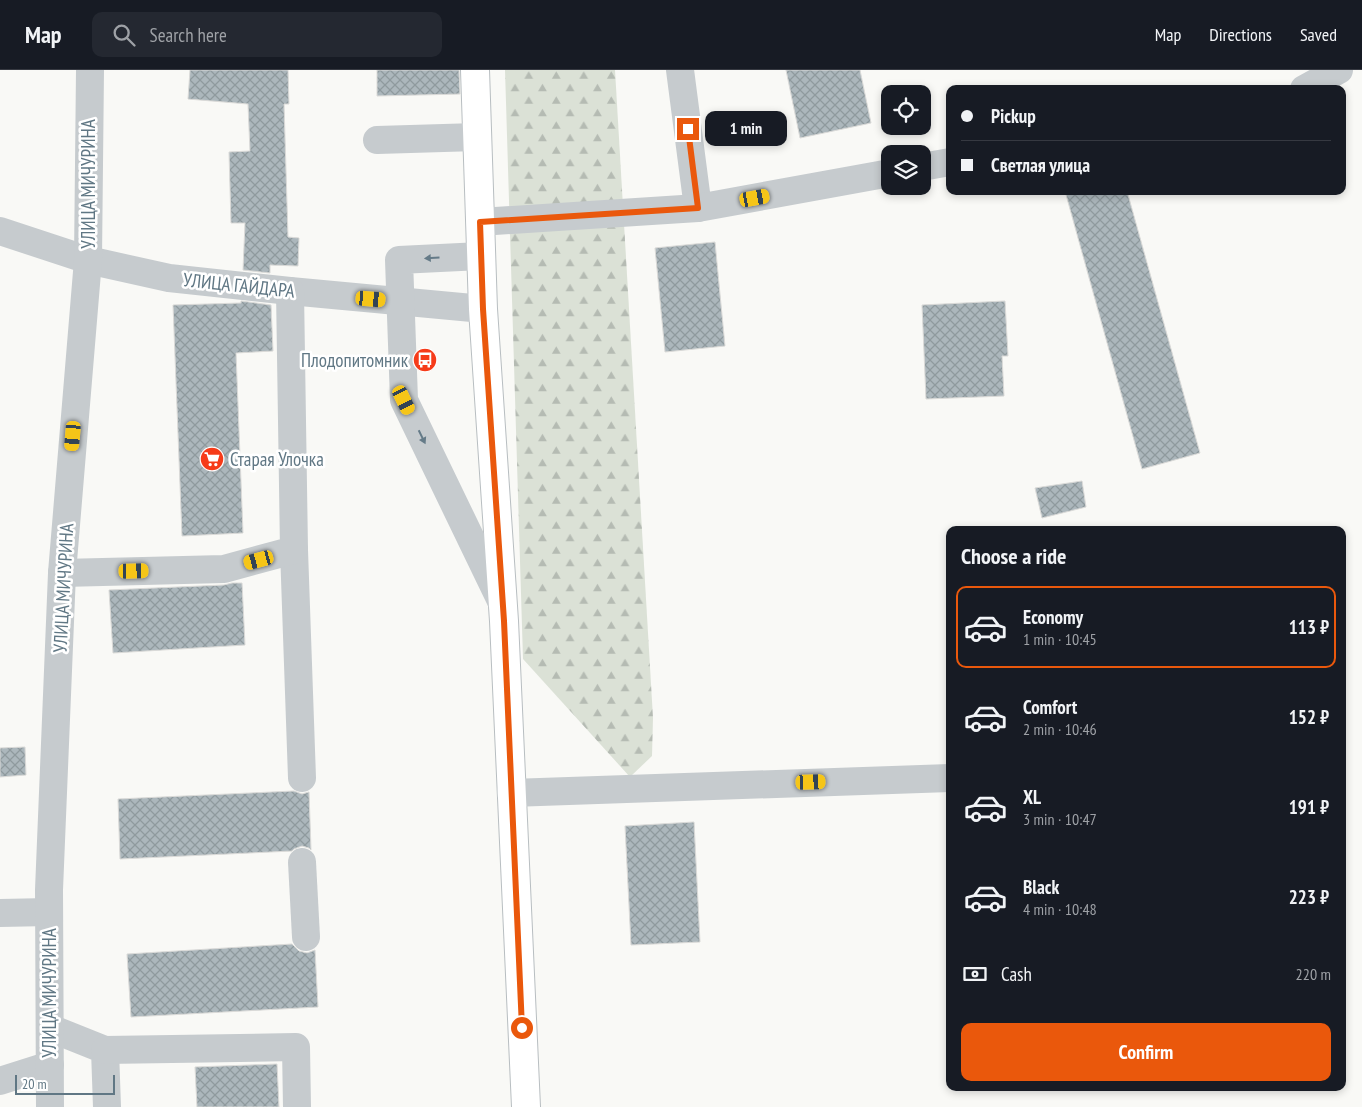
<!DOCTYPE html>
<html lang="en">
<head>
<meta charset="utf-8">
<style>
  body { margin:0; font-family:"PT Sans Narrow",sans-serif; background:#242831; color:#f1f3f6; height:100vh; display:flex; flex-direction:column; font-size:19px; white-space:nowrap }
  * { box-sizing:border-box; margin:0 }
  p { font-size:16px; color:#9ea1a6 }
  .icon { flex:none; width:28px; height:28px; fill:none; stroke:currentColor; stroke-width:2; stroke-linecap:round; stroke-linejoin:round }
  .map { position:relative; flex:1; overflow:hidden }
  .side { position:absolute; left:946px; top:456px; width:400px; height:565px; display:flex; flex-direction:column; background:#171b24; border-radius:10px; box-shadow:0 2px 8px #0003 }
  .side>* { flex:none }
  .banner { position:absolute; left:946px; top:15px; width:400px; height:110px; border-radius:10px; box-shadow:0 2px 8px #0003; display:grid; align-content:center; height:110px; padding:0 15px; background:#171b24 }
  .tools { position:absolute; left:881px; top:15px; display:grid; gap:10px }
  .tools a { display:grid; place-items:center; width:50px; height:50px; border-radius:10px; background:#171b24; box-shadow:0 2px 8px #0003; font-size:25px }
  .scale { position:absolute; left:15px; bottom:12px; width:100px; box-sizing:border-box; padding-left:5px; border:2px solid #607784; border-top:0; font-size:14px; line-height:18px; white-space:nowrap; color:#607784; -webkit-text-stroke:4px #fff; paint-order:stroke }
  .end { position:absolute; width:22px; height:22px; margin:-11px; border:6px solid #ea580c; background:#fff; box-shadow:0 0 0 2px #fff }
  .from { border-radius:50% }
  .bubble { position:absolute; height:35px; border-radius:10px; background:#171b24; box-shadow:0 2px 8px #0003; font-size:16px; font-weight:800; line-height:35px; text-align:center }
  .car { position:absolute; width:15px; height:30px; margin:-15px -8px; border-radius:6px; box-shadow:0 0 4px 1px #0007; background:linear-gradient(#f5c518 24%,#345 0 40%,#f5c518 0 76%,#345 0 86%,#f5c518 0) }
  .banner b { display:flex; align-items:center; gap:18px; height:48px; font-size:19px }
  .banner b+b { border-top:1px solid #363941 }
  .banner i { width:12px; height:12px; background:#f1f3f6 }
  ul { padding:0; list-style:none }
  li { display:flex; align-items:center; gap:15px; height:82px; margin:0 10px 8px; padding:0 5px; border:2px solid transparent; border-radius:10px }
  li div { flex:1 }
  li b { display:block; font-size:19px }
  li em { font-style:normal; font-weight:800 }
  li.current { border-color:#ea580c }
  li>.icon { width:45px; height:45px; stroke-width:1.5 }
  h2 { padding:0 15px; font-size:22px; line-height:60px }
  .pay { display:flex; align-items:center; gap:12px; height:55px; padding:0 15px; font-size:19px }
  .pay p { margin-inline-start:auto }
  .action { display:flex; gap:10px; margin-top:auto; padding:10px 15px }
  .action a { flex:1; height:58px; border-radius:10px; background:#ea580c; color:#fff; font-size:20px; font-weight:800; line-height:58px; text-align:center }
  header { display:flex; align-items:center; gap:30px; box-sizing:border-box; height:70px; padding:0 25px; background:#171b24; border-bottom:1px solid #363941 }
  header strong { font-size:24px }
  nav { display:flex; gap:28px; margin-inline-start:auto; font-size:18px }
  .search { width:350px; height:45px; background:#242831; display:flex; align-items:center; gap:12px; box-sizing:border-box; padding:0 18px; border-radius:10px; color:#9ea1a6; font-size:19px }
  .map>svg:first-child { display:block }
</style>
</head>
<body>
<header>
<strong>Map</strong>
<div class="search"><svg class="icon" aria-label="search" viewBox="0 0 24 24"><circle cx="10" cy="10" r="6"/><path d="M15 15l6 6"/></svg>Search here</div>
<nav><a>Map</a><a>Directions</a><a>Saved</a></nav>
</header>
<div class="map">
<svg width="1362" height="1037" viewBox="0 0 1362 1037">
  <defs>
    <pattern id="forest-firs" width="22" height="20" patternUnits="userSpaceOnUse" patternTransform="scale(1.25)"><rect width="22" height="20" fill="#dbe1d6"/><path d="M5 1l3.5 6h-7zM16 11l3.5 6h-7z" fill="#b5bbb3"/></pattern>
    <pattern id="building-cross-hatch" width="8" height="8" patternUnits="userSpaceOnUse" patternTransform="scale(1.25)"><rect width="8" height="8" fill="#acb7bc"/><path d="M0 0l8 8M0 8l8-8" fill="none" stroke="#8f9a9e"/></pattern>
  </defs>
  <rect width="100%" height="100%" fill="#f9f9f6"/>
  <path fill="url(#forest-firs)" d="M505 0H615L653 648 652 686 630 707 523 589Z"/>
  <g fill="url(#building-cross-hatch)" stroke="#dadad8">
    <path d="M190 0H288L289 34H284L288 167 299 168 298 196 270 195V203L243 200 245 153H231L229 82 250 81 248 34 188 29Z"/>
    <path d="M377 0H459L460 24 377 26Z"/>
    <path d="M786 0H860L871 53 800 68Z"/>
    <path d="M1065 121H1127L1200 383 1142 399Z"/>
    <path d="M715 172 725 276 665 282 655 178Z"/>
    <path d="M241 231 271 235 273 281 236 283 243 463 182 466 173 235 241 233Z"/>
    <path d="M1005 231 1008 286H1002L1004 326 926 329 922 235Z"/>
    <path d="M1082 411 1086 437 1042 448 1035 418Z"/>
    <path d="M232 513H242L245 575 113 583 109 520 224 515Z"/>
    <path d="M25 677 26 705 0 707V678Z"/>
    <path d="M294 721 302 724 309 722 311 780 309 778 302 776 294 779 292 781 120 789 118 729Z"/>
    <path d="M694 752 700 872 631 875 625 756Z"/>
    <path d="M292 874 299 881 307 883 315 880 318 937 131 947 127 884Z"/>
    <path d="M277 994 279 1037H197L195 997Z"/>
  </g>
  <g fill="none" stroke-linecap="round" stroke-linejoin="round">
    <g stroke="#b8bec1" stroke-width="30">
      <path id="major" d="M475 0 483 239 504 551 526 1037"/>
    </g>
    <g stroke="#c6cbce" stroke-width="28">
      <path d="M680 0 698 138"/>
      <path d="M1304 19 1339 0"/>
      <path d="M377 70 477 67"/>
      <path d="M922 97 950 92"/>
      <path d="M480 152 698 138 890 103"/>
      <path d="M0 161 88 190 169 208 290 221 483 239"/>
      <path d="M481 186 399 190 404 330 502 533"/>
      <path d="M294 480 302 708"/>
      <path d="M62 503 224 499 294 480 290 221"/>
      <path d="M511 723 950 708"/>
      <path d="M302 792 306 867"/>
      <path d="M0 843 49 842"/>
      <path d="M50 958 105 980 107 1037"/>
      <path d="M105 980 296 977 297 1037"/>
      <path d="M0 1011 50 995"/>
      <path d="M50 1037 49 820 62 503 88 190 90 0"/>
    </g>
    <use href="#major" stroke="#fff" stroke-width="28"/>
  </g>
  <defs><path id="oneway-solid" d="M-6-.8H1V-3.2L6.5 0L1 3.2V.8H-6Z" transform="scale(1.25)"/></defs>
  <g fill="#657b88">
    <use href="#oneway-solid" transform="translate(432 188) rotate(177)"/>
    <use href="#oneway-solid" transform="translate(422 367) rotate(64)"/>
  </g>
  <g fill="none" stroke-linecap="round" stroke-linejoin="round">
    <path stroke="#ea580c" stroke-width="6" d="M522 958 504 551 483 239 480 152 698 138 688 59"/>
  </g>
  <defs>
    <g id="bus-disc" transform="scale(1.25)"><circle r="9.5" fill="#f63b19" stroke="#fff"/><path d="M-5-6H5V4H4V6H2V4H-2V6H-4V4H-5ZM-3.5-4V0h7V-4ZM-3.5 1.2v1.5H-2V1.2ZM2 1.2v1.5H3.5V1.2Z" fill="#fff"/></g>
    <g id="supermarket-disc" transform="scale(1.25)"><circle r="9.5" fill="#f63b19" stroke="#fff"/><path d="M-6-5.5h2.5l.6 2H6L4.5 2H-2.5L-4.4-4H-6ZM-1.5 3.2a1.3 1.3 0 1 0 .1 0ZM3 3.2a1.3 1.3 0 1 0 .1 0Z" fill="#fff"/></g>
  </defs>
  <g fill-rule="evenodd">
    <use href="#bus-disc" x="425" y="290"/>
    <use href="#supermarket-disc" x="212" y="389"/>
  </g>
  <g text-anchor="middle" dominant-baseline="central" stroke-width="5" stroke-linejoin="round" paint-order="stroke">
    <g font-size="19" fill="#607784" stroke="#fff">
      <text transform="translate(88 114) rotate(-90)">УЛИЦА МИЧУРИНА</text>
      <text transform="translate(239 215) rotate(6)">УЛИЦА ГАЙДАРА</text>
      <text transform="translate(63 518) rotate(-87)">УЛИЦА МИЧУРИНА</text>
      <text transform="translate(49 923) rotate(-90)">УЛИЦА МИЧУРИНА</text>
    </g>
    <g font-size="19" fill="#607784" stroke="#fff" text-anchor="end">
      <text x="408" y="290">Плодопитомник</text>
      <text x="230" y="389" text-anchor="start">Старая Улочка</text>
    </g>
  </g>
</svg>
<div class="tools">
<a><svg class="icon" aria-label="locate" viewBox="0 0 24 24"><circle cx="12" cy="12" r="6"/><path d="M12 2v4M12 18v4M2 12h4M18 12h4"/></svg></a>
<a><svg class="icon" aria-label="layers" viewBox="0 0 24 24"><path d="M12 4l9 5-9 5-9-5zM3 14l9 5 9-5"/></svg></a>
</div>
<div class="scale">20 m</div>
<i class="end from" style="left:522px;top:958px"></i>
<i class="end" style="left:688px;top:59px"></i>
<div class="bubble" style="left:705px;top:41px;width:82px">1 min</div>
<i class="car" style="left:755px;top:128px;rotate:80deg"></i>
<i class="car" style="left:371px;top:229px;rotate:95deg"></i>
<i class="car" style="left:404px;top:330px;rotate:154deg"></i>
<i class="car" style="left:73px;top:366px;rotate:185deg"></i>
<i class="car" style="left:259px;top:490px;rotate:255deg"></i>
<i class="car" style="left:134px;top:501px;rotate:89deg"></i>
<i class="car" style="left:811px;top:712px;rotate:88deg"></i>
<div class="banner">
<b><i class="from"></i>Pickup</b>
<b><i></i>Светлая улица</b>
</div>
<section class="side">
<h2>Choose a ride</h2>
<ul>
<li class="current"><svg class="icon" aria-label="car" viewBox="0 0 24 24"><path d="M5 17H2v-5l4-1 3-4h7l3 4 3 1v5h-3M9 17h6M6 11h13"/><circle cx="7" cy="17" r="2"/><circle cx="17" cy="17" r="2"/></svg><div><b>Economy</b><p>1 min · 10:45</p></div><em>113 ₽</em></li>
<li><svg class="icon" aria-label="car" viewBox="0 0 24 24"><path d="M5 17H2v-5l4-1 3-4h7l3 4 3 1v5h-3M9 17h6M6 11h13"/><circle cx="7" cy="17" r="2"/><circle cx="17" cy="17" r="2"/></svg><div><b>Comfort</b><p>2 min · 10:46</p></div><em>152 ₽</em></li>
<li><svg class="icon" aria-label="car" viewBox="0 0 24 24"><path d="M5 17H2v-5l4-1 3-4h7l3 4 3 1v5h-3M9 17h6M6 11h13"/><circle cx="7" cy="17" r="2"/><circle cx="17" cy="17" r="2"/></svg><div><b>XL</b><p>3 min · 10:47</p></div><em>191 ₽</em></li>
<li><svg class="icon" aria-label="car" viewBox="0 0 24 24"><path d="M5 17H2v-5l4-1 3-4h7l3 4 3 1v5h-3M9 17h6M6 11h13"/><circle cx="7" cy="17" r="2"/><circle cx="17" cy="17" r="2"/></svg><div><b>Black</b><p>4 min · 10:48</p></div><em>223 ₽</em></li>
</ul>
<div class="pay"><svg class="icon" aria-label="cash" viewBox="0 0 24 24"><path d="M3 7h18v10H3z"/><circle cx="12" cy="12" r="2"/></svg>Cash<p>220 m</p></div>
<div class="action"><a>Confirm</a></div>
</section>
</div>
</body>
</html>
